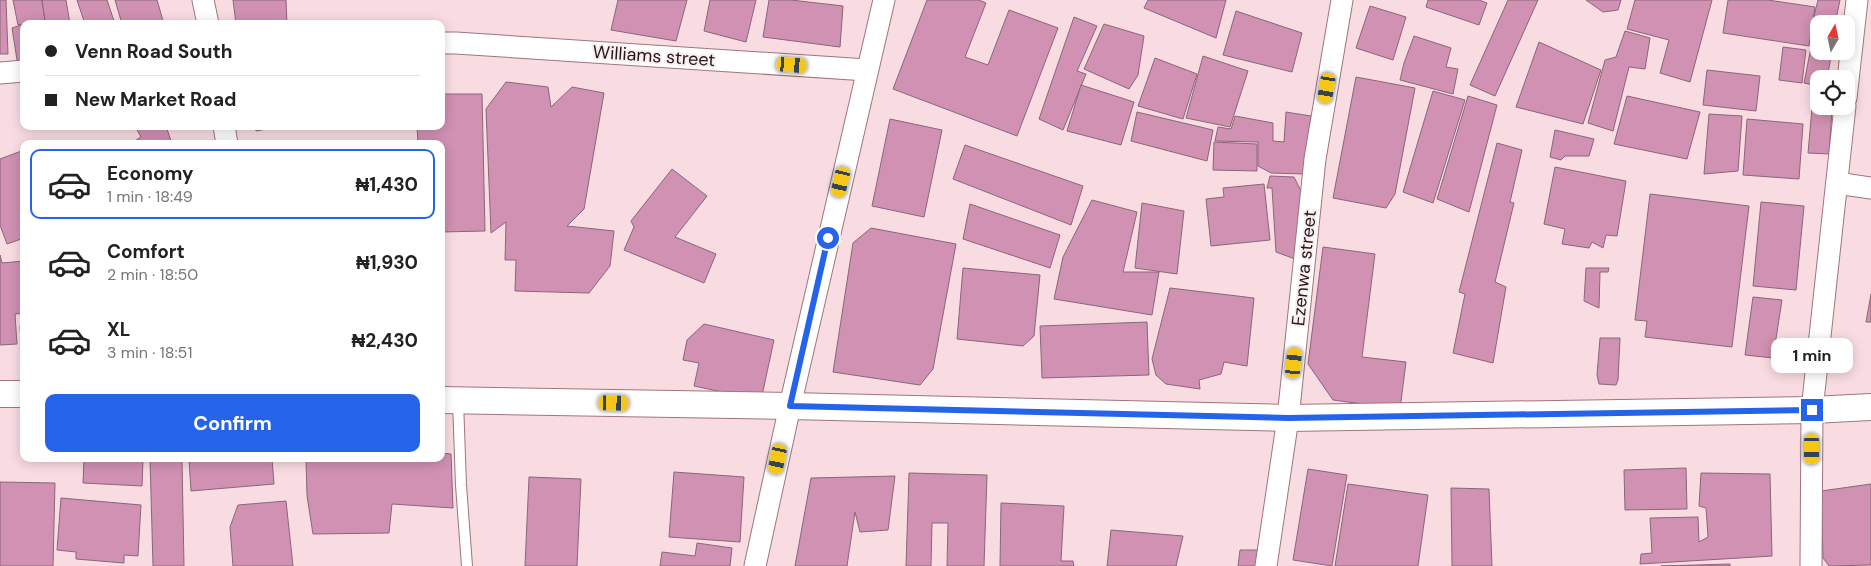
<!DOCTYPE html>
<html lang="en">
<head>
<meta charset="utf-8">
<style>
  body { margin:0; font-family:"DM Sans",sans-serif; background:#f2f2f2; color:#222; height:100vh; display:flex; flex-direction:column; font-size:19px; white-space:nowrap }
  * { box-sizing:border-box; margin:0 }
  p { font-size:16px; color:#767676 }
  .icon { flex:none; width:28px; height:28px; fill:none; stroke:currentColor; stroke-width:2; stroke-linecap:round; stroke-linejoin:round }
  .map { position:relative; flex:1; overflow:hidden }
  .panel { position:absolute; left:20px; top:140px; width:425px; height:322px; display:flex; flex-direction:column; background:#fff; border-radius:10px; box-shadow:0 2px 12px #0003 }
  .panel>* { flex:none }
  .hud { position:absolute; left:20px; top:20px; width:425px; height:110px; border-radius:10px; box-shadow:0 2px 12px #0003; display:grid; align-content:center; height:110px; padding:0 25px; background:#fff }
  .needle { width:32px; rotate:9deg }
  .buttons { position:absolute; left:1810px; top:15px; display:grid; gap:10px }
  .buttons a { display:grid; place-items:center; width:45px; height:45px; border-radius:10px; background:#fff; box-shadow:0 2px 12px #0003; font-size:25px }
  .end { position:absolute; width:22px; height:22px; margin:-11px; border:6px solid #2563eb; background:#fff; box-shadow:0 0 0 2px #fff }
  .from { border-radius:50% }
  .bubble { position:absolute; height:35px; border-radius:10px; background:#fff; box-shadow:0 2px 12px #0003; font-size:16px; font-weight:700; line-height:35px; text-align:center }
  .car { position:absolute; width:15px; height:30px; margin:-15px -8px; border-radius:6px; box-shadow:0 0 4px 1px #0007; background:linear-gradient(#f5c518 24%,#345 0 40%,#f5c518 0 76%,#345 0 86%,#f5c518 0) }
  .hud b { display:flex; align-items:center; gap:18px; height:48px; font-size:19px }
  .hud b+b { border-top:1px solid #e0e0e0 }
  .hud i { width:12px; height:12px; background:#222 }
  ul { padding:9px 0 0; list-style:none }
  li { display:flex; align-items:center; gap:15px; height:70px; margin:0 10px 8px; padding:0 15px; border:2px solid transparent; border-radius:10px }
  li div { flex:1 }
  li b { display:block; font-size:19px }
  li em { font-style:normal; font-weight:700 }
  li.active { border-color:#2563eb }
  li>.icon { width:45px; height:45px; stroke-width:1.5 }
  .cta { display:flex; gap:10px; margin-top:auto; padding:10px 25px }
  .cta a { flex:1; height:58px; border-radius:10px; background:#2563eb; color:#fff; font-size:20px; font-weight:700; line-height:58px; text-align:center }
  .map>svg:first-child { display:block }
</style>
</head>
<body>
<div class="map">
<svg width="1871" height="566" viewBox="0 0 1871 566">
  <rect width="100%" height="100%" fill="#f9dce1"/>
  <g fill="#d091b3" stroke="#8a6679">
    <path d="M0 0H6L8 54H0Z"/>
    <path d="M13 0H42L45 21 18 25Z"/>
    <path d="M42 0H66L70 24H28L45 21Z"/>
    <path d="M77 0H107L115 24H85Z"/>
    <path d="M115 0H157L164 24H122Z"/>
    <path d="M233 0H286L287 24H236Z"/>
    <path d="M618 0H687L676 41 611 30Z"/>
    <path d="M710 0H756L746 42 704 31Z"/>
    <path d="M769 0H791L843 6 840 47 763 37Z"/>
    <path d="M927 0H979L986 3 965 57 988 65 1009 10 1058 28 1017 136 893 89Z"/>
    <path d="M1148 0H1226L1216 38 1144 8Z"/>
    <path d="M1428 0H1479L1487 3 1479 25 1426 7Z"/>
    <path d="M1508 0H1538L1495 96 1470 85Z"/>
    <path d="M1586 0H1621L1618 10 1603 12Z"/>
    <path d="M1635 0H1712L1690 82 1660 73 1669 40 1627 29Z"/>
    <path d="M1728 0H1768L1815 7 1809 46 1723 33Z"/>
    <path d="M1818 0H1840L1835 24H1819V30L1811 28Z"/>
    <path d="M1370 6 1406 17 1393 60 1356 48Z"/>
    <path d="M1236 11 1302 33 1292 72 1223 55Z"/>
    <path d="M1074 17 1097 26 1077 71 1086 74 1063 130 1039 119Z"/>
    <path d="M24 24V65L18 66 12 28Z"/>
    <path d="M1104 24 1144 36 1138 75 1129 89 1084 69Z"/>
    <path d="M1625 31 1650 38 1645 69 1629 67 1613 131 1588 123 1605 60 1616 57Z"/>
    <path d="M1814 32 1819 33V51H1832L1827 79H1819V86L1804 83Z"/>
    <path d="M1414 36 1451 48 1446 67 1458 69 1453 94 1400 80 1404 63Z"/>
    <path d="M1539 42 1601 70 1583 124 1516 107Z"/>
    <path d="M1783 47 1806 50 1802 83 1779 80Z"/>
    <path d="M1203 56 1248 71 1230 127 1186 118Z"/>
    <path d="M1155 58 1197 74 1183 119 1138 106Z"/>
    <path d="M1707 70 1760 76 1756 111 1703 105Z"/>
    <path d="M1356 77 1415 88 1395 194 1386 208 1333 198Z"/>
    <path d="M506 82 548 87 551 107 572 87 604 93 584 209 567 226 614 231 610 266 589 293 515 291 516 260H505L506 222 491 233 486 109Z"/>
    <path d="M1081 85 1134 102 1121 145 1067 131Z"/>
    <path d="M1433 91 1465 100 1433 203 1403 192Z"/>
    <path d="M441 94H482L485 231 441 232V144H418L417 126H441Z"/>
    <path d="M1468 96 1497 105 1469 212 1437 199Z"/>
    <path d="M1627 96 1700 112 1687 159 1614 144Z"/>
    <path d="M1812 108 1832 110 1829 154 1808 153Z"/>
    <path d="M1137 112 1213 130 1207 161 1131 141Z"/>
    <path d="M1286 112 1311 116 1304 174 1271 173 1258 166V142L1215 141 1218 127 1231 129 1235 116 1273 123V141L1284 142Z"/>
    <path d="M1709 114 1742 116 1738 171 1704 174Z"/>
    <path d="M890 119 942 130 924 217 872 206Z"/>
    <path d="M1747 119 1803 124 1799 179 1743 175Z"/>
    <path d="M147 126H166L172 144H130L141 137 136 128Z"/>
    <path d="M255 126H283L256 131Z"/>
    <path d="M1555 130 1594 139 1589 156H1565L1561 160 1550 157Z"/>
    <path d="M1214 142 1257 144V171L1213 170Z"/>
    <path d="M1497 143 1522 150 1510 202 1514 203 1495 282 1506 287 1493 363 1453 353 1465 294 1459 292Z"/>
    <path d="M965 145 1083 186 1071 225 953 179Z"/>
    <path d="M24 150V238L7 244 0 225V159Z"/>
    <path d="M1555 167 1626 181 1617 236 1606 235 1603 248 1592 242 1589 248 1562 244 1565 229 1544 224Z"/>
    <path d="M672 169 707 196 675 237 716 254 704 283 624 250 634 227 631 221Z"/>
    <path d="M1270 176 1294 177 1302 193 1295 259 1276 252 1272 188H1267Z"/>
    <path d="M1264 184 1270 240 1211 246 1206 199 1224 197 1223 188Z"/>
    <path d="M1650 194 1749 206 1732 347 1645 337 1647 321 1635 320Z"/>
    <path d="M1092 200 1137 212 1123 272H1159L1152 315 1054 299 1063 257Z"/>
    <path d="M1761 202 1804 206 1796 290 1753 286Z"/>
    <path d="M1142 203 1184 211 1177 274 1135 268Z"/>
    <path d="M970 204 1060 235 1050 268 963 239Z"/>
    <path d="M871 228 956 244 933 369 920 385 833 372 853 243Z"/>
    <path d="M1323 247 1375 254 1362 357 1406 362 1400 409 1333 400 1308 364Z"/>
    <path d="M0 255 2 263 24 261V313L15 314 17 344 0 345Z"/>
    <path d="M963 268 1040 275 1034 336 1023 346 957 339Z"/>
    <path d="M1586 268H1609L1608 272H1600L1599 308 1584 301Z"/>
    <path d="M1170 288 1254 298 1247 366 1224 362 1221 374 1199 380 1200 389 1166 384 1156 375 1152 359Z"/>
    <path d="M1871 294V322H1866Z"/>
    <path d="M1753 297 1782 300 1773 358 1745 355Z"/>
    <path d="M1147 322 1149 375 1042 378 1040 326Z"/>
    <path d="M704 324 774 340 761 400 694 386 699 363 683 360 687 340Z"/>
    <path d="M20 326H24V358H22Z"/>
    <path d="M1600 338H1620L1618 380 1616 385 1599 384 1597 375Z"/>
    <path d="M441 453 451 454 453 508 392 504 389 533 313 534 307 496 306 459H441Z"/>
    <path d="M84 459H143L142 486 83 483Z"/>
    <path d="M150 459 182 460 184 566H153Z"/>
    <path d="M189 459H272L274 484 191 491Z"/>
    <path d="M1686 468 1687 509 1625 510 1624 470Z"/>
    <path d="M1308 469 1347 475 1332 566 1293 560Z"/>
    <path d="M674 472 744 477 740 542 669 537Z"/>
    <path d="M909 473 987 475 984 566H947L948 523H932L931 566H906Z"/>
    <path d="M1701 473 1770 474 1772 556 1640 564 1641 554 1652 553 1650 518 1698 517 1699 542 1708 537 1706 508 1699 506Z"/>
    <path d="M895 476 888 530 860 532 855 512 847 566H795L811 478Z"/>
    <path d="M529 477 581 479 577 566H525Z"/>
    <path d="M0 482 55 483 53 566H0Z"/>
    <path d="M1348 484 1428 495 1418 566H1335Z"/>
    <path d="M1871 484V565L1829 566 1823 558 1821 491Z"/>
    <path d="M1451 488 1489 489 1492 566H1452Z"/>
    <path d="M61 498 141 505 138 556 124 555V563L76 559V552L57 550Z"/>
    <path d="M286 501 293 566H233L230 527 238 505Z"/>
    <path d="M1001 503 1064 506 1061 561H1073L1074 566H1000Z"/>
    <path d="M1111 530 1183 536 1176 566H1107Z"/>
    <path d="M697 543 732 548 730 566H660L662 552 695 556Z"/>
    <path d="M1240 550H1259L1257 566H1238Z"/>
    <path d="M1730 564V566H1661Z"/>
  </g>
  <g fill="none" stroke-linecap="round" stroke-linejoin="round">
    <g stroke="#9f757d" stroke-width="12">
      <path id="service" d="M458 401 461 485 467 566"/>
    </g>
    <g stroke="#9f757d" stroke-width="23">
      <g id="minor">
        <path d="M203 0 208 24"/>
        <path d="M441 43H456L867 70"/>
        <path d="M0 73 24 71"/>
        <path d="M1846 98 1857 0"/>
        <path d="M224 126 227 144"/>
        <path d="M1837 183 1871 188"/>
        <path d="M755 566 790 406 884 0"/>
        <path d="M1266 566 1288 418 1315 159 1342 0"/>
        <path d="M1811 566 1812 410 1845 106"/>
      </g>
    </g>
    <g stroke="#9f757d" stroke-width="28">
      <g id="tertiary">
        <path d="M0 394H24"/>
        <path d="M441 400 790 406 1288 418 1812 410 1871 407"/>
      </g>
    </g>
    <use href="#service" stroke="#fff" stroke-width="10"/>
    <use href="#minor" stroke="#fff" stroke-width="21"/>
    <use href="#tertiary" stroke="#fff" stroke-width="26"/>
  </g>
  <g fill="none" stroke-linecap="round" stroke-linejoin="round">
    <path stroke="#2563eb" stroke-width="6" d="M828 238 790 406 1288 418 1812 410"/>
  </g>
  <g text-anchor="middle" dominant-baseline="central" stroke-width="4" stroke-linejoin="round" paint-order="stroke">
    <g font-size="18" fill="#28181b" stroke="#f9eff0">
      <text transform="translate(654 56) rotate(4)">Williams street</text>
      <text transform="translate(1304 268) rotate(-84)">Ezenwa street</text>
    </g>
  </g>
</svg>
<div class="buttons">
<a><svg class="needle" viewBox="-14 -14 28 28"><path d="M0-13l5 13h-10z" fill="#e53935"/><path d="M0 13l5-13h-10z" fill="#767676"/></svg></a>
<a><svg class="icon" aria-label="locate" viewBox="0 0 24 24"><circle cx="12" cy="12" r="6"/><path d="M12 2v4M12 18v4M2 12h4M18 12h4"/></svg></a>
</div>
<i class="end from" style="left:828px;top:238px"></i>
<i class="end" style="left:1812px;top:410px"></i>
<div class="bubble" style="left:1771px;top:338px;width:82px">1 min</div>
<i class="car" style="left:792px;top:65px;rotate:94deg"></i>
<i class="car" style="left:1327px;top:88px;rotate:190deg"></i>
<i class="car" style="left:841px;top:182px;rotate:193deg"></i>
<i class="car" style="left:1294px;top:363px;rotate:6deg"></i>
<i class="car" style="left:614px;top:403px;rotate:91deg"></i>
<i class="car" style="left:1812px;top:449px;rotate:180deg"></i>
<i class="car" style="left:778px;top:459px;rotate:192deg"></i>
<div class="hud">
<b><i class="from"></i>Venn Road South</b>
<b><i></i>New Market Road</b>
</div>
<section class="panel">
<ul>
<li class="active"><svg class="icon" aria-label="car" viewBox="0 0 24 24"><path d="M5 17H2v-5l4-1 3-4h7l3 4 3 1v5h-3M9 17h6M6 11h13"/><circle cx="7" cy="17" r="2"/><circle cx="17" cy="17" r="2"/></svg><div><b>Economy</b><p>1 min · 18:49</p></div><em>₦1,430</em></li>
<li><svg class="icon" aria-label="car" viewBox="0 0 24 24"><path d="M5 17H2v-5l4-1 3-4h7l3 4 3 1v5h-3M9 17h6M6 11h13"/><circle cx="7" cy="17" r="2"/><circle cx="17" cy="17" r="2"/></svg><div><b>Comfort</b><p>2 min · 18:50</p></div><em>₦1,930</em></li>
<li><svg class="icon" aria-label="car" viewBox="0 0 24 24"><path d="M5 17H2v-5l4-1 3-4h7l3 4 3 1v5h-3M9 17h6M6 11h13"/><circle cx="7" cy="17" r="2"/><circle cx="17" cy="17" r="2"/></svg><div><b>XL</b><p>3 min · 18:51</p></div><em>₦2,430</em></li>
</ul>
<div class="cta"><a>Confirm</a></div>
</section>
</div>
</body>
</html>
